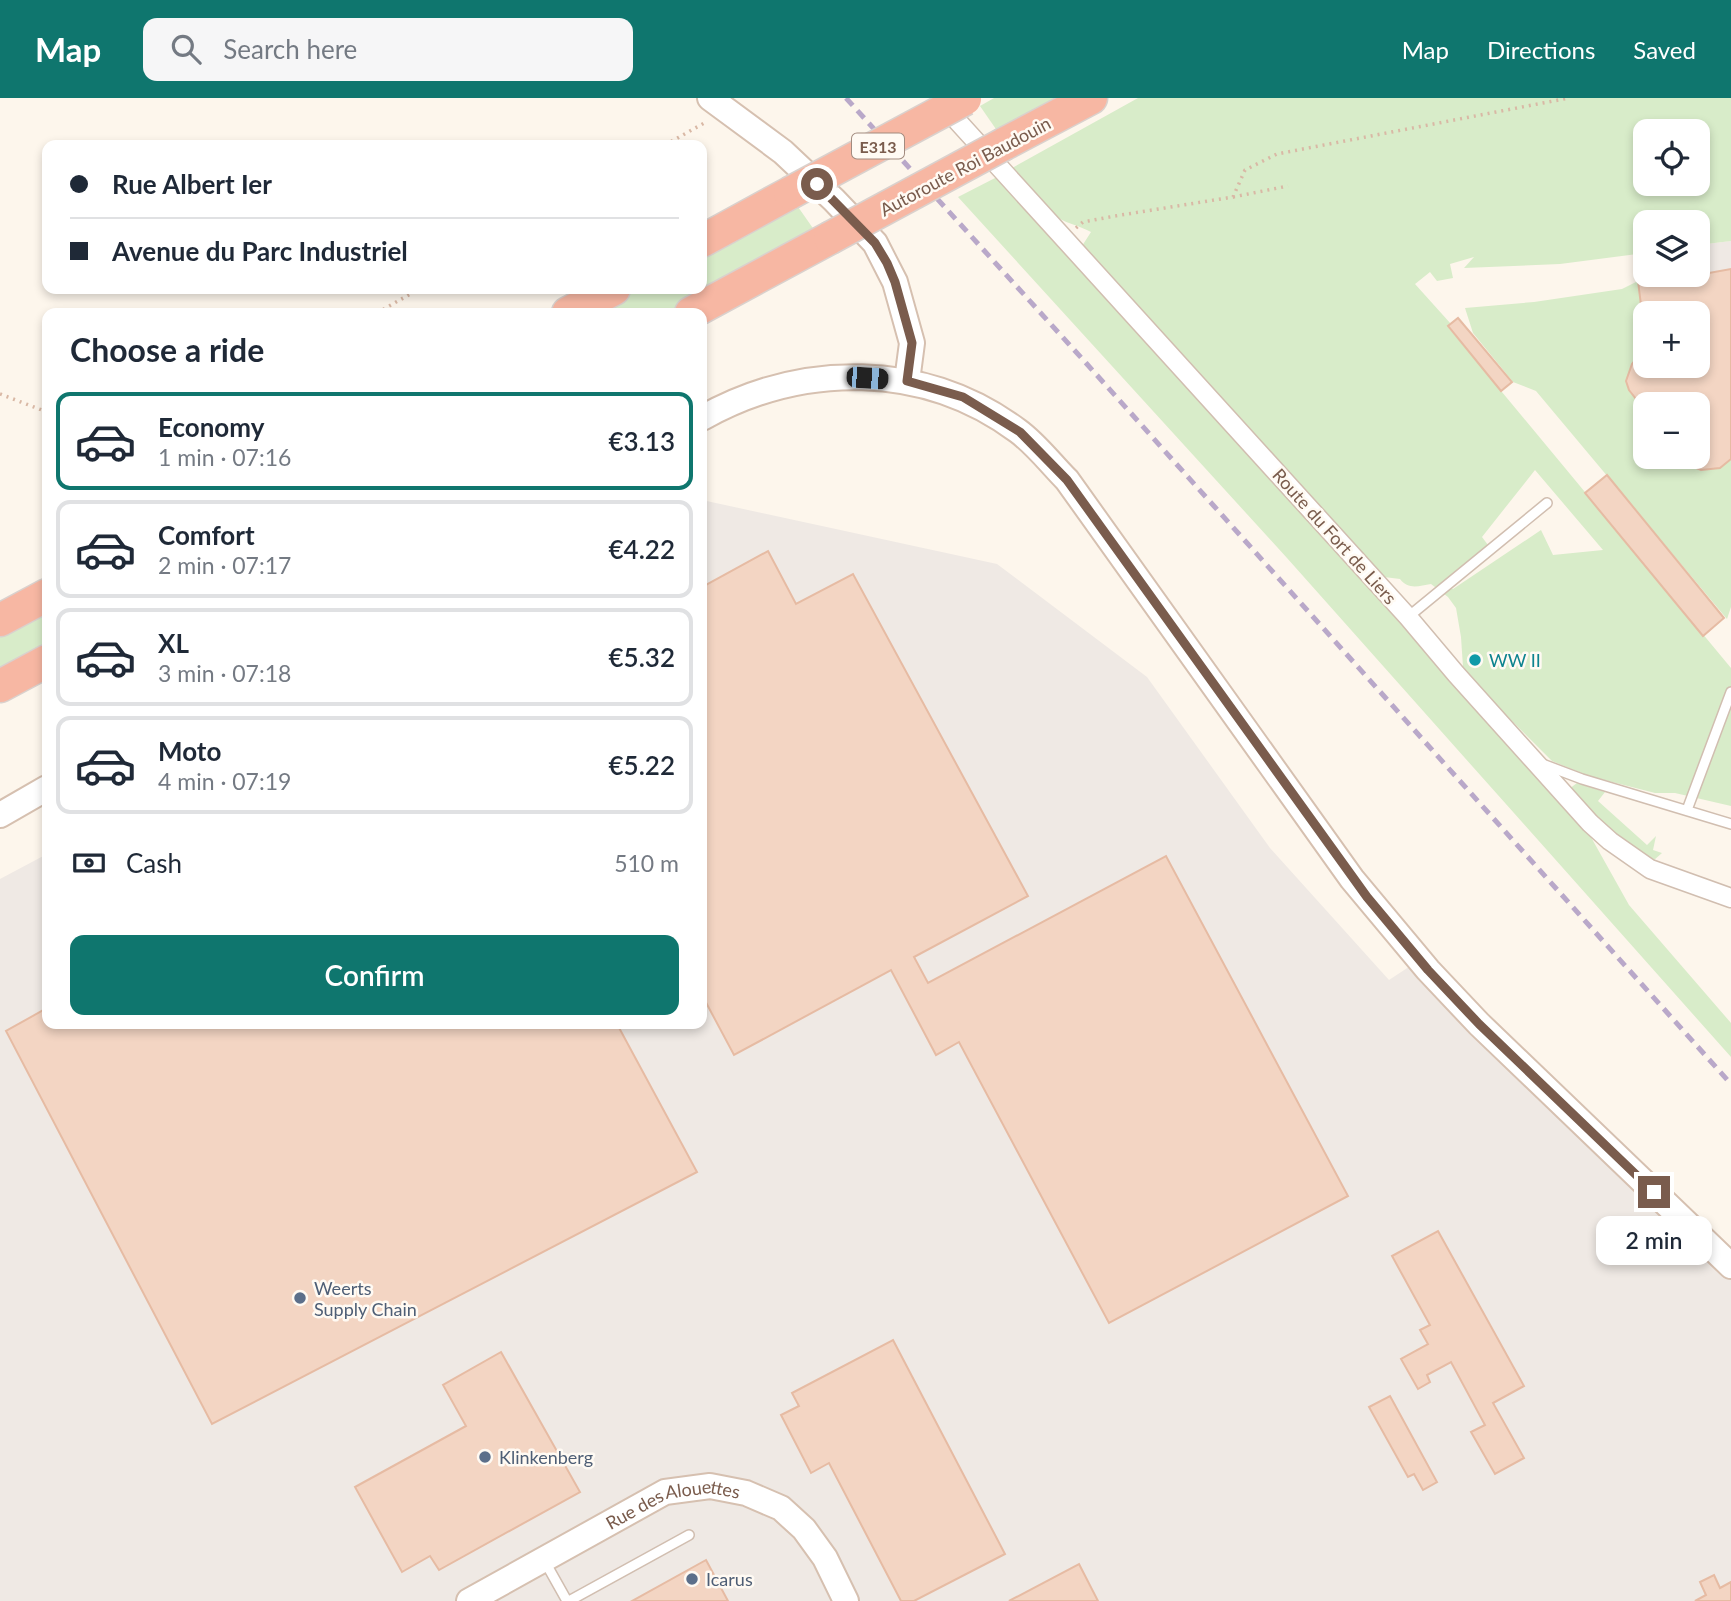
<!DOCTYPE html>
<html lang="en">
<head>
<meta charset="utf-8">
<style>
  body { margin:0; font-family:Lato,sans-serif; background:#f6f6f7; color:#1f2937; height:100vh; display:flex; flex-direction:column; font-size:26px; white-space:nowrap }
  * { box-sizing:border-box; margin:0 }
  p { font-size:23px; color:#747a83 }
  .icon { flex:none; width:38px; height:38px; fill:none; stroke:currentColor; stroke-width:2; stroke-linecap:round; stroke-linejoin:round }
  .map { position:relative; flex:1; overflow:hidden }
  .drawer { position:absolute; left:42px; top:210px; width:665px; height:721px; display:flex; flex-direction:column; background:#fff; border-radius:14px; box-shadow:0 4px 10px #0003 }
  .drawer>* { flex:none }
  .hud { position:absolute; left:42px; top:42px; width:665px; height:154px; border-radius:14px; box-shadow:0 4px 10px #0003; display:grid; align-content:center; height:154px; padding:0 28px; background:#fff }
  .tools { position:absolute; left:1633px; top:21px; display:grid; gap:14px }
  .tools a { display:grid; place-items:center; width:77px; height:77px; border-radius:14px; background:#fff; box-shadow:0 4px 10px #0003; font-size:35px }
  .end { position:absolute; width:32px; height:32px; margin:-16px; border:9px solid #7a5c4d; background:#fff; box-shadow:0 0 0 4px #fff }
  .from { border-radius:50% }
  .bubble { position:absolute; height:49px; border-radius:14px; background:#fff; box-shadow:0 4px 10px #0003; font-size:23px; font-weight:600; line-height:49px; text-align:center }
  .car { position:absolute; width:21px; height:42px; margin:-21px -10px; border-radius:9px; box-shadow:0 0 5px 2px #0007; background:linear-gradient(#222 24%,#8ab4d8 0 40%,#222 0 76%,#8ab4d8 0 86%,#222 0) }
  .hud b { display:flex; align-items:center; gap:24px; height:66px; font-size:26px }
  .hud b+b { border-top:2px solid #e0e1e3 }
  .hud i { width:18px; height:18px; background:#1f2937 }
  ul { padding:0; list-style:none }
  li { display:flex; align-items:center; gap:21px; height:98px; margin:0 14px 10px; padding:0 14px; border:4px solid #e0e1e3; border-radius:14px }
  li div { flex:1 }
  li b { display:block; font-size:26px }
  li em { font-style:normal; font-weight:600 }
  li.active { border-color:#0f766e }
  li>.icon { width:63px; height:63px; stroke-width:1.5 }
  h2 { padding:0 28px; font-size:32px; line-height:84px }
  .pay { display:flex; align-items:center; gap:18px; height:77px; padding:0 28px; font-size:26px }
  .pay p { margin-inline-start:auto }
  .cta { display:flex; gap:14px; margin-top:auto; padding:14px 28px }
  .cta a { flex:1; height:80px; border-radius:14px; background:#0f766e; color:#fff; font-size:28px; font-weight:600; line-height:80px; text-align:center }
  header { display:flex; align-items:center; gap:42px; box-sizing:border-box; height:98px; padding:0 35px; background:#0f766e; color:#fff }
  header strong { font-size:33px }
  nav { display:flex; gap:38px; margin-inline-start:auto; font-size:24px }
  .search { width:490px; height:63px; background:#f6f6f7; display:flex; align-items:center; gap:18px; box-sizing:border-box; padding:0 24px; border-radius:14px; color:#747a83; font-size:26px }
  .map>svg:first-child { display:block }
</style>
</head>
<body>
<header>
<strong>Map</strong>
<div class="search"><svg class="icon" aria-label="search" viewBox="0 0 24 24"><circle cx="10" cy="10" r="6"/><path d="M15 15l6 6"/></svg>Search here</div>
<nav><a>Map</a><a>Directions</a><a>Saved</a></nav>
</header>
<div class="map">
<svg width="1731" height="1503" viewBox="0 0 1731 1503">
  <rect width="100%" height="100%" fill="#fdf6ec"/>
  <g fill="#efe9e4">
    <path d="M1731 143V236L1698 240V215H1645V233L1636 156 1645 155V177H1698V147Z"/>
    <path d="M702 402 997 466 1147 579 1270 750 1389 882 1430 855 1509 940 1731 1154V1503H0V781L47 756V926H702Z"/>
  </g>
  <g fill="#d8ecc9" fill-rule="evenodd">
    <path d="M994 0H1069L1000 37 980 8Z"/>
    <path d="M1138 0H1731V143L1698 147V124H1645V155L1560 166 1464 170 1474 159 1450 166 1453 180 1437 183 1430 174 1415 186 1451 226 1448 229 1731 570V708L1675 695H1655L1589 678 1552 663 1477 588 1463 569 1461 539 1456 510 1448 499 1431 486C1419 488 1408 492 1400 481L1384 479 1374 471 1082 148 1091 134C1080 128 1069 126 1058 120L1012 70ZM1645 33H1698V86H1645ZM1535 372 1603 452 1553 457 1541 432 1453 491 1451 490 1485 459 1477 456 1488 447 1482 439Z"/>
    <path d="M997 79 1587 732 1629 807 1731 925V959L1287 460 958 99Z"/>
    <path d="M796 106 817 136 668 215H593L638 191H702V156Z"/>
    <path d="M1638 183 1645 233V359H1689L1695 365 1728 364 1731 361V509L1727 521 1536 293 1513 284 1473 235 1465 210 1534 204 1622 191Z"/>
    <path d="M47 510V547L0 572V535Z"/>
    <path d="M1577 685 1605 694 1598 703 1647 747 1656 738 1653 752 1662 755 1654 762 1645 760 1599 725 1569 691Z"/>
  </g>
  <g fill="#f3d5c3" stroke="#e6bba3" stroke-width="2">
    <path d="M1731 171V361L1720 370 1701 372 1669 359H1698V306H1640L1629 292 1626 283 1632 266 1645 250V268H1698V215H1642L1638 183 1670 179V177H1698Z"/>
    <path d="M1458 220 1512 284 1501 293 1448 228Z"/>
    <path d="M1607 377 1724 520 1703 538 1585 395Z"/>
    <path d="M768 453 796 506 853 476 1028 798 914 859 928 885 1166 758 1348 1098 1109 1225 959 944 936 957 891 872 734 957 702 897V489Z"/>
    <path d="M47 910V926H617L697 1074 212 1326 6 933Z"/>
    <path d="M1438 1133 1524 1288 1493 1305 1524 1360 1495 1376 1471 1334 1485 1327 1451 1264 1427 1277 1430 1284 1418 1291 1401 1261 1428 1246 1420 1232 1430 1227 1392 1158Z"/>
    <path d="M893 1242 1005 1456 914 1503H901L829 1365 811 1375 781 1317 799 1308 792 1295Z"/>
    <path d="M501 1254 580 1394 439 1472 430 1458 402 1474 355 1389 466 1328 443 1287Z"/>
    <path d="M1390 1298 1437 1384 1423 1392 1414 1376 1408 1379 1369 1309Z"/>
    <path d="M706 1462 728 1503H632Z"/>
    <path d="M1079 1466 1098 1503H1009Z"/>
    <path d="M1714 1477 1720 1490 1731 1484V1503H1695L1706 1497 1700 1484Z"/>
  </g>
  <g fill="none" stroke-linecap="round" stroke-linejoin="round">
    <g stroke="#d1beb0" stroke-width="12">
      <g id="lane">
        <path d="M1408 519 1547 405"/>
        <path d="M1542 669 1545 667 1582 681 1731 726"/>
        <path d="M1687 712 1731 594"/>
        <path d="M544 1462 567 1503"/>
        <path d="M569 1503 689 1437"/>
      </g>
    </g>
    <g stroke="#d1beb0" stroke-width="21">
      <path id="street" d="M941 5 1408 519 1456 576 1590 725 1610 743 1650 771 1731 800"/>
    </g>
    <g stroke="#d6c0b0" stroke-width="28">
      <g id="secondary">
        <path d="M710 0 783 54 834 102 875 145 895 184 912 245 907 283"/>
        <path d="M702 320C802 264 924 263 1018 333 1036 346 1051 366 1067 382L1352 781 1428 872 1479 926 1731 1168"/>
        <path d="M0 717 47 690"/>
        <path id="s1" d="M469 1503 665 1394 710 1388 746 1395 781 1410 804 1431 825 1460 846 1503"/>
      </g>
    </g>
    <g stroke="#dad1cd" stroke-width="35">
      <g id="highway">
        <path d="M1004 46 1091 0"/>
        <path d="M702 143 790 95"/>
        <path d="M568 215 614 191"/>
        <path d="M691 215 830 140"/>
        <path d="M0 522 47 497"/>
        <path d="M0 588 47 563"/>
      </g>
    </g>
    <g stroke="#d9b8a5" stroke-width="3.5" stroke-dasharray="2 5" stroke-linecap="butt">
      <path d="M665 47 706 24"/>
      <path d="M1233 99 1288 88"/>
      <path d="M1076 130 1083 124 1115 118 1233 99 1245 72 1277 56 1569 0"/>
      <path d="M377 215 419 191"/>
      <path d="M0 296 47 314"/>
    </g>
    <use href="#lane" stroke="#fff" stroke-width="9"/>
    <use href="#street" stroke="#fff" stroke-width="18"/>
    <use href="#secondary" stroke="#fff" stroke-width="24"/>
    <use href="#highway" stroke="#f7b7a3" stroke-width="32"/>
    <path stroke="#b9a8c9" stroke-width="5" stroke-dasharray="10 7" stroke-linecap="butt" d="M846 0 1086 265 1731 986"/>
    <g stroke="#dad1cd" stroke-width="35" stroke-linecap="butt">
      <g id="highway-bridge">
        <path d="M790 95 965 1"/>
        <path d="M830 140 1004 46"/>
      </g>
    </g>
    <use href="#highway-bridge" stroke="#f7b7a3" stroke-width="32"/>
  </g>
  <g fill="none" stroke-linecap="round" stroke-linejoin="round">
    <path stroke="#7a5c4d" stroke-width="9" d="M817 86 875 145 887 165 895 184 912 245 907 283 963 299 1020 334 1067 382 1367 799 1428 872 1479 926 1654 1094"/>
  </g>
  <circle fill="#0f9aa8" stroke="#fffaf3" stroke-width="2.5" cx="1475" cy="562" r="7"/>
  <g fill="#5c6f8a" stroke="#fffaf3" stroke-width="2.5">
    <circle cx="300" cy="1200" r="7"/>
    <circle cx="485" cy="1359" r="7"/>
    <circle cx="692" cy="1481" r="7"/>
  </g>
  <g text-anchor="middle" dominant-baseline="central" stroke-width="5" stroke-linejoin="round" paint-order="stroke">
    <rect fill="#fffaf3" stroke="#a28b7f" stroke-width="2" x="852" y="35.5" width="52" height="25" rx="5"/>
    <g font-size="16" font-weight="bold" fill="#7a5c4d">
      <text x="878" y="48">E313</text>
    </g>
    <g font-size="18" fill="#7a5c4d" stroke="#fffaf3">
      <text transform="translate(965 68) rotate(-28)">Autoroute Roi Baudouin</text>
      <text transform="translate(1335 438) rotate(48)">Route du Fort de Liers</text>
      <text stroke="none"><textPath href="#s1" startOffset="229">Rue des Alouettes</textPath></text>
    </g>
    <g font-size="18" fill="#0d838f" stroke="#fffaf3" text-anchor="start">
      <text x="1489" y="562">WW II</text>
    </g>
    <g font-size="18" fill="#4e5e75" stroke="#fffaf3" text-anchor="start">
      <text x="314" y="1190">Weerts<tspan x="314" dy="21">Supply Chain</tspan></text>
      <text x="499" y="1359">Klinkenberg</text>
      <text x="706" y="1481">Icarus</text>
    </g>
  </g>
</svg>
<div class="tools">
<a><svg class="icon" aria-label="locate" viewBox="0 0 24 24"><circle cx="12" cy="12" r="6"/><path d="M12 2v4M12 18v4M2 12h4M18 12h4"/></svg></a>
<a><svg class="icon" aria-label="layers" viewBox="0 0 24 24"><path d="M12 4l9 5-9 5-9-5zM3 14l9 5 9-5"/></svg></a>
<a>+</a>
<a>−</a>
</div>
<i class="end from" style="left:817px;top:86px"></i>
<i class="end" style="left:1654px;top:1094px"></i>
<div class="bubble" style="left:1596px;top:1118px;width:116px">2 min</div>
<i class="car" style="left:867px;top:280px;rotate:94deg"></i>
<div class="hud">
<b><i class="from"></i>Rue Albert Ier</b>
<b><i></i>Avenue du Parc Industriel</b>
</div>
<section class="drawer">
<h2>Choose a ride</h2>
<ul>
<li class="active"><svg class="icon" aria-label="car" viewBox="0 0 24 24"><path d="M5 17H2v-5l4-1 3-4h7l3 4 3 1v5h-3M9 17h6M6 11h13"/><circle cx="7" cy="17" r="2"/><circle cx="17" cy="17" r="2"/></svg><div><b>Economy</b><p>1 min · 07:16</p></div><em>€3.13</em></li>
<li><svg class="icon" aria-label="car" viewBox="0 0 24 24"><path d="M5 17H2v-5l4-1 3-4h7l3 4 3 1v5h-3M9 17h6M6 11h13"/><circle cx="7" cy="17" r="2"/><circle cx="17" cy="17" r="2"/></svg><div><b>Comfort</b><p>2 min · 07:17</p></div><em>€4.22</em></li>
<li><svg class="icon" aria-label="car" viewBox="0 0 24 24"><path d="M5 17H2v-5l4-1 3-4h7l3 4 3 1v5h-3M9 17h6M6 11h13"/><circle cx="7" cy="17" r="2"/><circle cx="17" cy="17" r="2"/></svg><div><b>XL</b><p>3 min · 07:18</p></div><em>€5.32</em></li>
<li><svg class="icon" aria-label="car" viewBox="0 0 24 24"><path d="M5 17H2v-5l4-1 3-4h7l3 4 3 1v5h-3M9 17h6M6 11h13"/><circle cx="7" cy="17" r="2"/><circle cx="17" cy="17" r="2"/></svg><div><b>Moto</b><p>4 min · 07:19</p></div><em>€5.22</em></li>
</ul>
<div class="pay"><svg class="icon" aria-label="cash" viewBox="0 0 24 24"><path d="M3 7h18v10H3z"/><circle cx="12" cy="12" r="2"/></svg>Cash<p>510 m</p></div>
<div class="cta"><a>Confirm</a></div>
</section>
</div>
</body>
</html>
